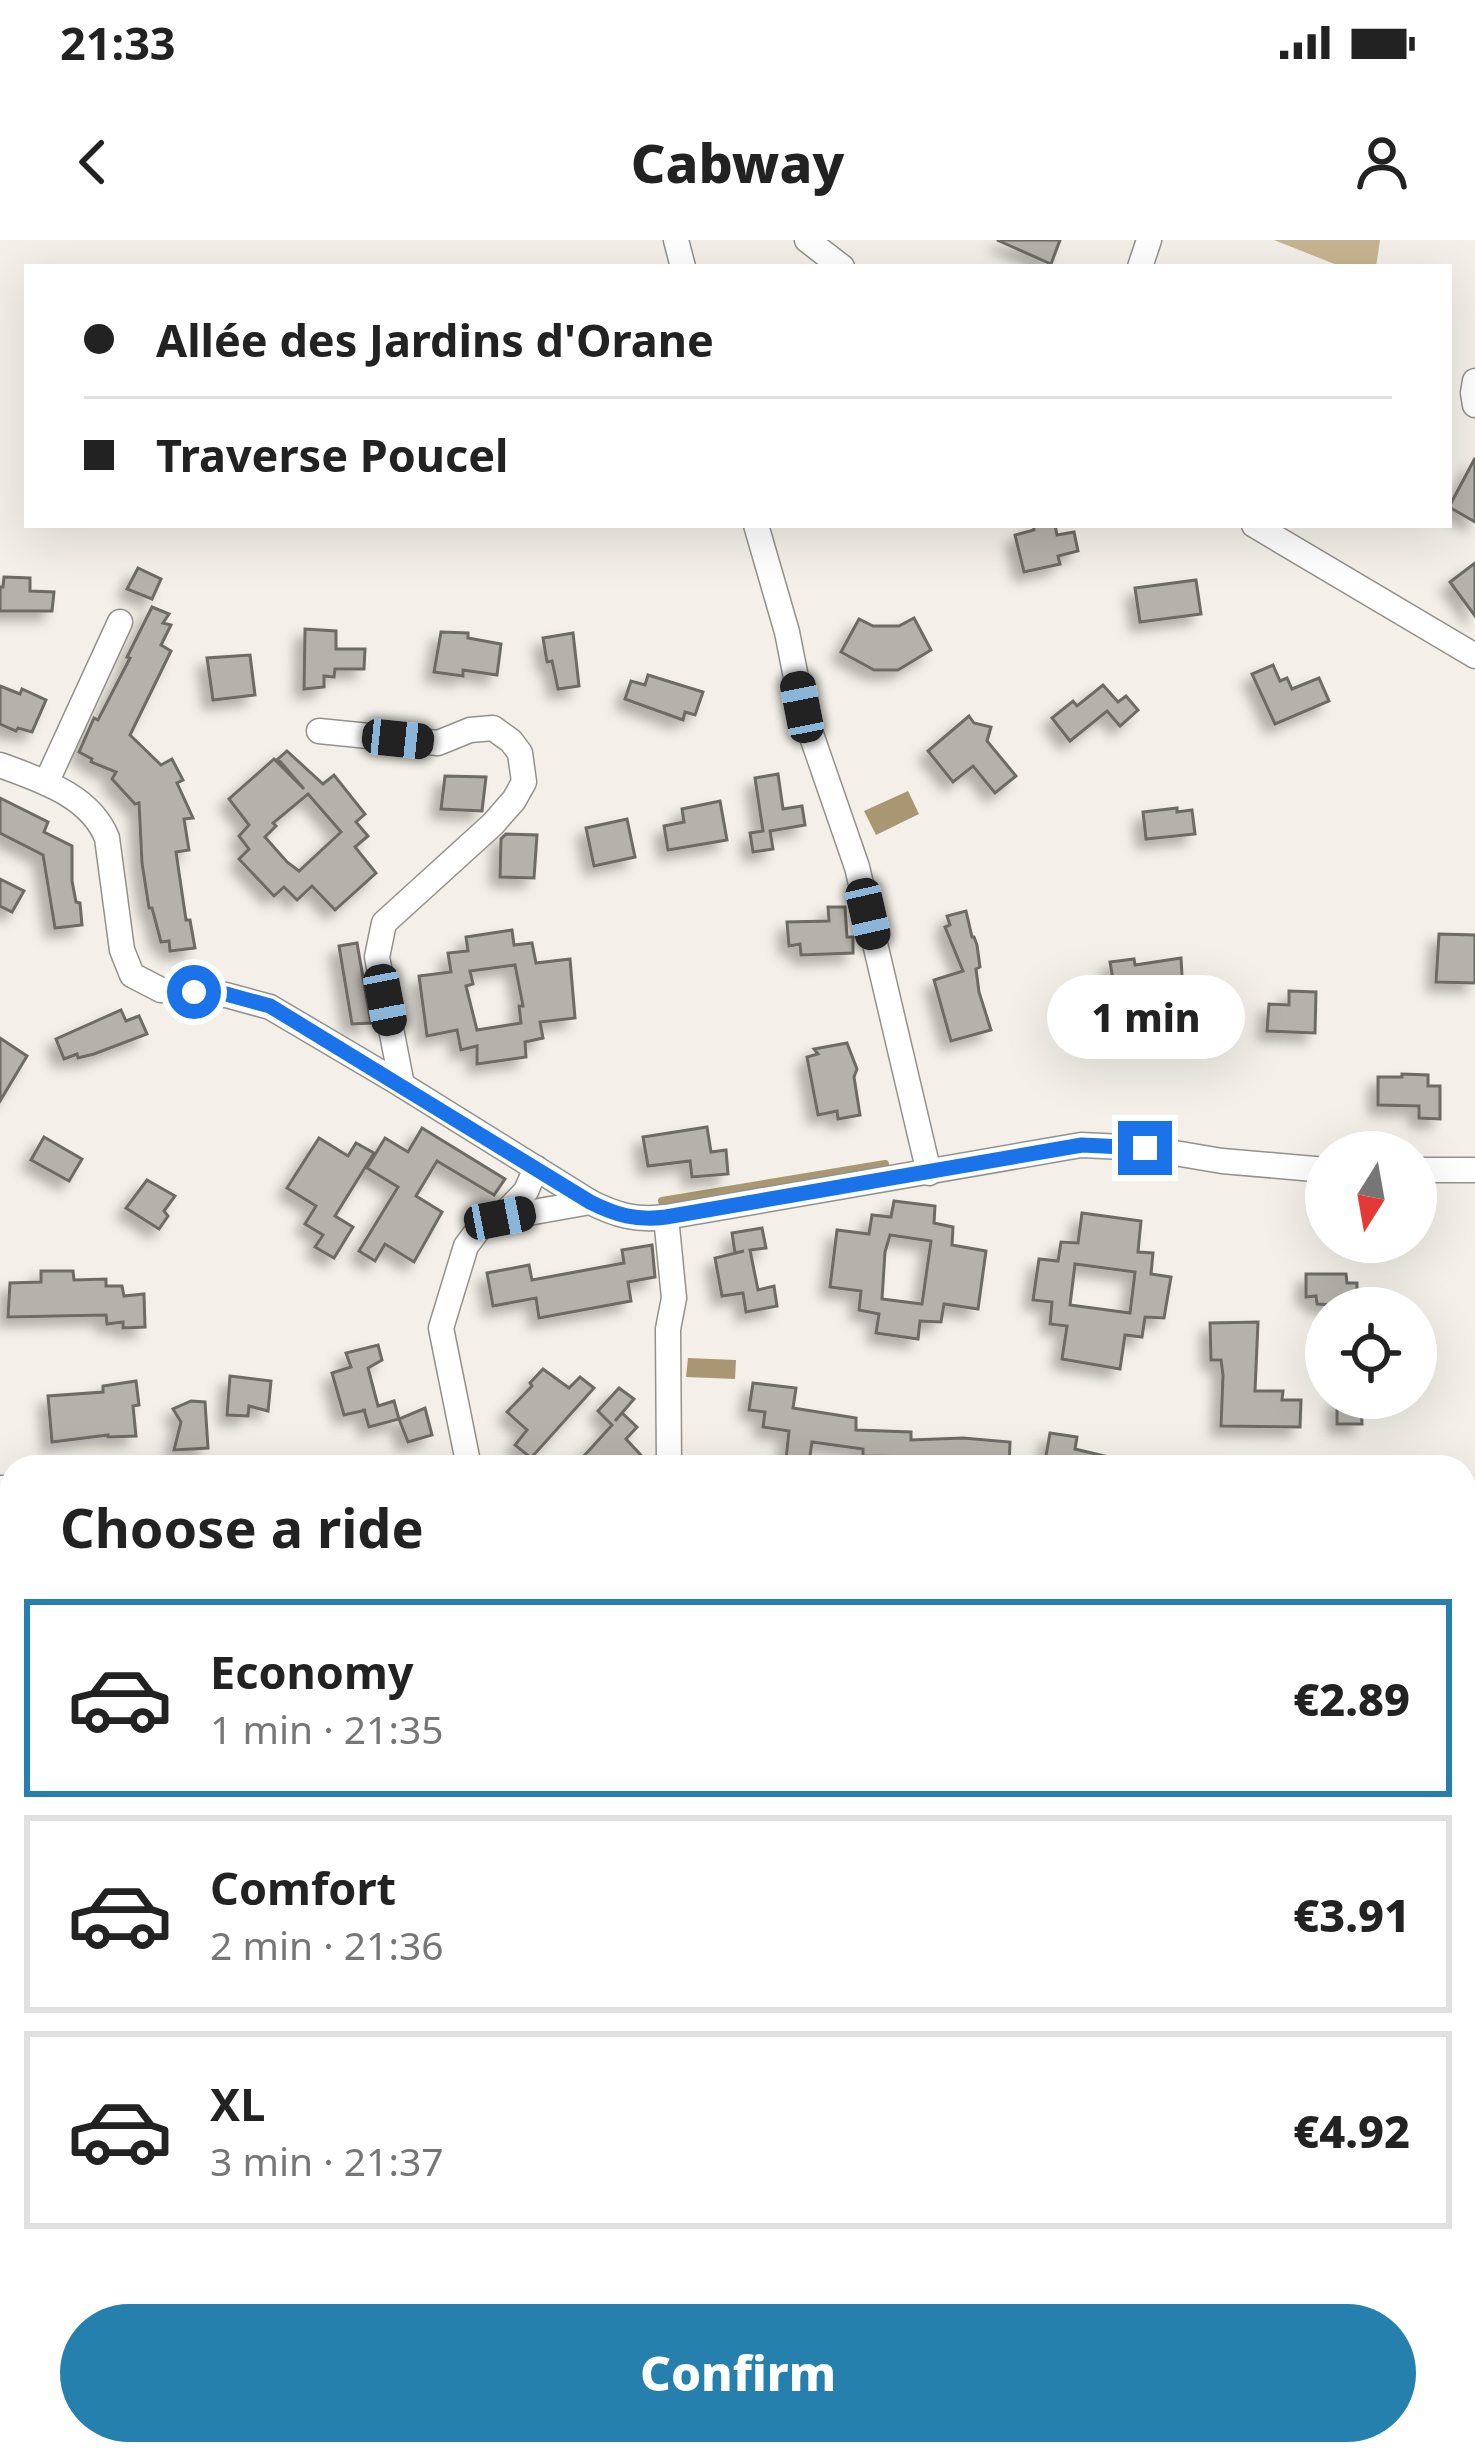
<!DOCTYPE html>
<html lang="en">
<head>
<meta charset="utf-8">
<style>
  body { margin:0; font-family:"Noto Sans",sans-serif; background:#f6f6f6; color:#222; height:100vh; display:flex; flex-direction:column; font-size:45px; white-space:nowrap }
  * { box-sizing:border-box; margin:0 }
  p { font-size:39px; color:#767676 }
  .icon { flex:none; width:66px; height:66px; fill:none; stroke:currentColor; stroke-width:2; stroke-linecap:round; stroke-linejoin:round }
  .map { position:relative; flex:1; overflow:hidden }
  .drawer { position:absolute; left:0px; top:1215px; width:1476px; height:1011px; display:flex; flex-direction:column; background:#fff; border-radius:36px 36px 0 0; box-shadow:0 12px 48px #0002 }
  .drawer>* { flex:none }
  .top-card { position:absolute; left:24px; top:24px; width:1428px; height:264px; border-radius:0px; box-shadow:0 12px 48px #0002; display:grid; align-content:center; height:264px; padding:0 60px; background:#fff }
  .needle { width:78px; rotate:191deg }
  .fabs { position:absolute; left:1305px; top:891px; display:grid; gap:24px }
  .fabs a { display:grid; place-items:center; width:132px; height:132px; border-radius:50%; background:#fff; box-shadow:0 12px 48px #0002; font-size:60px }
  .end { position:absolute; width:54px; height:54px; margin:-27px; border:15px solid #1a73e8; background:#fff; box-shadow:0 0 0 6px #fff }
  .from { border-radius:50% }
  .bubble { position:absolute; height:84px; border-radius:42px; background:#fff; box-shadow:0 12px 48px #0002; font-size:39px; font-weight:800; line-height:84px; text-align:center }
  .car { position:absolute; width:36px; height:72px; margin:-36px -18px; border-radius:15px; box-shadow:0 0 9px 3px #0007; background:linear-gradient(#222 24%,#8ab4d8 0 40%,#222 0 76%,#8ab4d8 0 86%,#222 0) }
  .top-card b { display:flex; align-items:center; gap:42px; height:114px; font-size:45px }
  .top-card b+b { border-top:3px solid #e0e0e0 }
  .top-card i { width:30px; height:30px; background:#222 }
  ul { padding:0; list-style:none }
  li { display:flex; align-items:center; gap:36px; height:198px; margin:0 24px 18px; padding:0 36px; border:6px solid #e0e0e0; border-radius:0px }
  li div { flex:1 }
  li b { display:block; font-size:45px }
  li em { font-style:normal; font-weight:800 }
  li.active { border-color:#2580ae }
  li>.icon { width:108px; height:108px; stroke-width:1.5 }
  h2 { padding:0 60px; font-size:54px; line-height:144px }
  .cta { display:flex; gap:24px; margin-top:auto; padding:24px 60px }
  .cta a { flex:1; height:138px; border-radius:72px; background:#2580ae; color:#fff; font-size:48px; font-weight:800; line-height:138px; text-align:center }
  .status { display:flex; justify-content:space-between; align-items:center; height:84px; padding:0 60px; background:#fff; direction:ltr }
  .status svg { height:33px; fill:currentColor }
  header { display:flex; justify-content:space-between; align-items:center; height:156px; padding:0 60px; background:#fff; font-size:54px; font-weight:800 }
  .map>svg:first-child { display:block }
</style>
</head>
<body>
<div class="status"><b>21:33</b><svg viewBox="0 0 49 12"><path d="M0 12V9h3v3zM5 12V6h3v6zM10 12V3h3v9zM15 12V0h3v12zM26 1h20v11H26zM47 4h2v5h-2z"/></svg></div>
<header><svg class="icon" aria-label="back" viewBox="0 0 24 24"><path d="M15 5l-7 7 7 7"/></svg>Cabway<svg class="icon" aria-label="person" viewBox="0 0 24 24"><circle cx="12" cy="8" r="4"/><path d="M4 21q1-7 8-7t8 7"/></svg></header>
<div class="map">
<svg width="1475" height="2224" viewBox="0 0 1475 2224">
  <defs>
    <filter id="shadow"><feDropShadow dx="-9" dy="9" stdDeviation="6" flood-color="#0004"/></filter>
  </defs>
  <rect width="100%" height="100%" fill="#f4f0e9"/>
  <path fill="#c7b590" d="M1274 0H1380L1376 27H1342Z"/>
  <g fill="#a89772">
    <path d="M908 551 919 574 876 595 864 571Z"/>
    <path d="M688 1118 736 1120 735 1139 686 1137Z"/>
  </g>
  <g fill="none" stroke-linecap="round" stroke-linejoin="round">
    <path stroke="#a89772" stroke-width="8" d="M662 961 885 924"/>
  </g>
  <g fill="#b5b1ab" stroke="#6e6b65" stroke-width="3" fill-rule="evenodd" filter="url(#shadow)">
    <path d="M997 0H1060L1051 24Z"/>
    <path d="M1475 218V282L1449 267Z"/>
    <path d="M1033 285H1055L1057 295 1074 292 1078 311 1058 316 1060 324 1024 332 1015 295 1034 290Z"/>
    <path d="M1475 323V376L1450 342Z"/>
    <path d="M138 328 161 339 152 359 127 349Z"/>
    <path d="M4 337 30 338V351L54 352 52 371H0V347H3Z"/>
    <path d="M1196 340 1201 374 1140 382 1135 348Z"/>
    <path d="M152 367 169 374 163 383 171 385 161 405 171 411 130 495 161 525 172 519 183 540 177 543 193 578 184 579 189 610 176 612 186 680H190L195 708 170 711 169 701 161 702 152 668H149L142 623 139 563 135 564 112 539 116 532 91 522 92 519 79 512 94 478 98 480 130 418 127 417Z"/>
    <path d="M914 378 931 410 898 430H874L841 412 859 379 873 386H899Z"/>
    <path d="M305 389 336 391V409H365L364 429H335L334 437 324 436V447L304 449Z"/>
    <path d="M441 392 468 393V398L501 404 497 435 463 430V436L434 432Z"/>
    <path d="M573 393 579 446 558 449 552 421 547 422 543 398Z"/>
    <path d="M250 415 255 455 213 460 207 418Z"/>
    <path d="M1273 425 1280 441 1287 438 1292 449 1319 438 1329 461 1275 484 1252 434Z"/>
    <path d="M648 435 703 452 695 475 685 472 683 480 625 459 631 441 645 445Z"/>
    <path d="M1103 445 1118 462 1126 456 1138 470 1120 486 1107 471 1070 501 1052 478 1073 461 1077 466Z"/>
    <path d="M0 446 20 454 22 449 46 460 32 492 18 488 16 491 0 484Z"/>
    <path d="M969 476 974 483 991 487 987 501 1016 536 995 553 973 526 953 542 928 511Z"/>
    <path d="M287 511 323 544 334 535 365 574 356 582 368 596 355 607 376 633 335 670 312 646 297 660 284 647 274 656 239 619 249 609 239 596 249 585 229 559 274 519 304 549 278 519ZM308 554 341 592 299 631 287 622 265 597 276 586 273 583Z"/>
    <path d="M778 534 783 569 802 566 805 585 770 591 773 609 753 612 750 593 763 591 755 538Z"/>
    <path d="M445 536 486 537 482 571 441 569Z"/>
    <path d="M0 558 48 582 44 592 72 606V641L76 662 80 663 82 685 55 688 43 615 0 593Z"/>
    <path d="M720 561 727 600 668 610 664 586 684 582 682 569Z"/>
    <path d="M1177 568V572L1192 570 1195 594 1146 599 1143 572Z"/>
    <path d="M627 579 635 617 594 626 586 588Z"/>
    <path d="M506 594 537 595 534 638 500 637 501 599Z"/>
    <path d="M0 639 24 651 12 672 0 666Z"/>
    <path d="M828 667H845L847 697H853V713L801 715 800 704 789 706 787 682 829 681Z"/>
    <path d="M966 671 972 697H974L977 705 980 727 976 729 979 752 991 790 951 801 934 740 963 731 945 687 950 685 947 676Z"/>
    <path d="M512 690 514 705 532 703 536 723 570 719 575 778 540 782 543 798 525 802 526 817 477 824V806L461 810 457 790 427 796 419 736 451 732 448 713 468 711 466 697ZM515 725 523 766H519L521 783 477 790 466 746 473 744 470 731Z"/>
    <path d="M1439 694 1475 695V743L1436 742Z"/>
    <path d="M357 703 371 783 352 784 339 706Z"/>
    <path d="M1181 718 1183 753 1117 764 1110 722 1134 719 1135 725Z"/>
    <path d="M1289 751 1316 752 1315 793 1267 791 1269 764 1289 765Z"/>
    <path d="M121 770 126 781 139 776 147 794 94 814 78 818 77 814 64 819 56 799Z"/>
    <path d="M0 798 27 816 0 861Z"/>
    <path d="M847 803 857 829 854 837 860 875 838 879 837 871 818 875 807 817 818 814 814 809Z"/>
    <path d="M1402 834 1428 835V846H1440V879L1419 878V866L1378 865V837H1402Z"/>
    <path d="M707 887 711 912 726 910 728 934 692 937 690 921 648 926 643 897Z"/>
    <path d="M422 888 505 939 494 955 437 921 416 956 442 972 414 1022 385 1004 375 1021 359 1011 398 947 367 928 385 898 408 912Z"/>
    <path d="M44 897 82 919 69 941 31 920Z"/>
    <path d="M319 898 348 916 356 903 374 913 335 976 353 987 334 1018 315 1007 323 995 305 984 316 966 287 948Z"/>
    <path d="M147 940 175 956 164 971 168 976 159 989 126 968Z"/>
    <path d="M894 961 935 966 934 983 953 987 952 1005 986 1011 978 1069 944 1064 941 1082 920 1081 918 1099 876 1093 879 1074 859 1070 861 1051 830 1047 837 990 869 994 872 975 891 977ZM890 995 931 1001 922 1064 882 1059 885 1012Z"/>
    <path d="M1082 973 1141 981 1138 1012 1153 1013 1151 1034 1171 1037 1164 1078 1145 1077 1142 1097 1125 1095 1120 1129 1062 1119 1067 1086 1050 1084 1052 1062 1033 1060 1039 1019 1058 1021 1061 1002 1078 1003ZM1075 1024 1135 1032 1130 1073 1070 1065Z"/>
    <path d="M762 988 766 1008 750 1010 758 1050 774 1046 777 1066 746 1072 743 1053 722 1056 715 1018 744 1011 735 1013 732 993Z"/>
    <path d="M652 1005 655 1037 628 1042 631 1061 539 1078 536 1058 493 1066 487 1033 529 1025 532 1040 624 1023 622 1010Z"/>
    <path d="M41 1031H73L74 1040 106 1039V1046H122L124 1056 144 1054 145 1087 123 1088V1082L107 1084 106 1075 8 1077 10 1043 41 1042Z"/>
    <path d="M1306 1034H1346L1347 1043H1357V1067H1333V1065L1317 1064 1316 1056 1306 1057Z"/>
    <path d="M1258 1082 1255 1151H1283L1282 1160H1301L1300 1187 1221 1186 1223 1135 1221 1120H1211L1210 1083Z"/>
    <path d="M378 1105 382 1120 368 1128 378 1166 394 1161 399 1179 369 1187 364 1170H366L344 1175 332 1133 351 1127 346 1113Z"/>
    <path d="M543 1129 569 1148 580 1137 594 1148 531 1218 515 1205 527 1190 507 1172 532 1146 530 1143Z"/>
    <path d="M230 1136 271 1141 268 1171 249 1166 248 1176 227 1175Z"/>
    <path d="M136 1141 139 1165 133 1166 136 1196 108 1197V1195L52 1202 48 1156 103 1152V1146Z"/>
    <path d="M753 1143 796 1148 793 1168 856 1178V1190L911 1192V1200L963 1198 1010 1202 1009 1227H924V1217L863 1216V1209L812 1202 809 1222 786 1219 789 1191 763 1187 765 1172 749 1170Z"/>
    <path d="M619 1148 634 1159 615 1181 622 1173 637 1187 626 1199 652 1227H574L612 1185 598 1171Z"/>
    <path d="M1337 1158H1361L1362 1184H1337Z"/>
    <path d="M191 1161 205 1162 208 1208 174 1210 181 1182 173 1169Z"/>
    <path d="M425 1168 432 1195 408 1202 399 1179Z"/>
    <path d="M1050 1193 1077 1197 1075 1209 1121 1220 1120 1227H1044Z"/>
  </g>
  <g fill="none" stroke-linecap="round" stroke-linejoin="round">
    <g stroke="#94918b" stroke-width="27">
      <g id="minor">
        <path d="M676 0 683 27"/>
        <path d="M807 0 842 27"/>
        <path d="M1140 27 1149 0"/>
        <path d="M1475 141 1473 153 1475 165"/>
        <path d="M756 285 787 392 802 468 857 627 929 933"/>
        <path d="M1254 285 1475 416"/>
        <path d="M319 491 438 503 470 490 493 488 511 501 520 513 524 542 514 560 493 584 384 683 377 717 402 845"/>
        <path d="M0 525C40 540 90 555 107 598L122 710 132 735 161 750 226 755 270 767 402 845 590 962C616 975 636 981 666 977L1081 905 1145 908 1222 921 1326 930"/>
        <path d="M46 543 120 382"/>
        <path d="M1416 930H1475"/>
        <path d="M666 977 674 1058 668 1089 669 1227"/>
        <path d="M500 978 526 951 536 928"/>
        <path d="M469 1227 441 1088 466 1006 481 986 500 978 590 962"/>
        <path d="M0 1248H12"/>
        <path d="M1464 1452 1475 1457"/>
        <path d="M0 1469H12"/>
        <path d="M0 1705 12 1707"/>
        <path d="M1464 2164 1475 2168"/>
        <path d="M1403 2214 1404 2224"/>
      </g>
    </g>
    <use href="#minor" stroke="#fff" stroke-width="24"/>
  </g>
  <g fill="none" stroke-linecap="round" stroke-linejoin="round">
    <path stroke="#1a73e8" stroke-width="15" d="M194 752 226 754 270 766 590 962C616 975 636 981 666 977L1082 905 1145 908"/>
  </g>
</svg>
<div class="fabs">
<a><svg class="needle" viewBox="-14 -14 28 28"><path d="M0-13l5 13h-10z" fill="#e53935"/><path d="M0 13l5-13h-10z" fill="#767676"/></svg></a>
<a><svg class="icon" aria-label="locate" viewBox="0 0 24 24"><circle cx="12" cy="12" r="6"/><path d="M12 2v4M12 18v4M2 12h4M18 12h4"/></svg></a>
</div>
<i class="end from" style="left:194px;top:752px"></i>
<i class="end" style="left:1145px;top:908px"></i>
<div class="bubble" style="left:1047px;top:735px;width:198px">1 min</div>
<i class="car" style="left:802px;top:467px;rotate:349deg"></i>
<i class="car" style="left:398px;top:499px;rotate:96deg"></i>
<i class="car" style="left:868px;top:674px;rotate:167deg"></i>
<i class="car" style="left:385px;top:760px;rotate:169deg"></i>
<i class="car" style="left:500px;top:978px;rotate:79deg"></i>
<div class="top-card">
<b><i class="from"></i>Allée des Jardins d'Orane</b>
<b><i></i>Traverse Poucel</b>
</div>
<section class="drawer">
<h2>Choose a ride</h2>
<ul>
<li class="active"><svg class="icon" aria-label="car" viewBox="0 0 24 24"><path d="M5 17H2v-5l4-1 3-4h7l3 4 3 1v5h-3M9 17h6M6 11h13"/><circle cx="7" cy="17" r="2"/><circle cx="17" cy="17" r="2"/></svg><div><b>Economy</b><p>1 min · 21:35</p></div><em>€2.89</em></li>
<li><svg class="icon" aria-label="car" viewBox="0 0 24 24"><path d="M5 17H2v-5l4-1 3-4h7l3 4 3 1v5h-3M9 17h6M6 11h13"/><circle cx="7" cy="17" r="2"/><circle cx="17" cy="17" r="2"/></svg><div><b>Comfort</b><p>2 min · 21:36</p></div><em>€3.91</em></li>
<li><svg class="icon" aria-label="car" viewBox="0 0 24 24"><path d="M5 17H2v-5l4-1 3-4h7l3 4 3 1v5h-3M9 17h6M6 11h13"/><circle cx="7" cy="17" r="2"/><circle cx="17" cy="17" r="2"/></svg><div><b>XL</b><p>3 min · 21:37</p></div><em>€4.92</em></li>
</ul>
<div class="cta"><a>Confirm</a></div>
</section>
</div>
</body>
</html>
